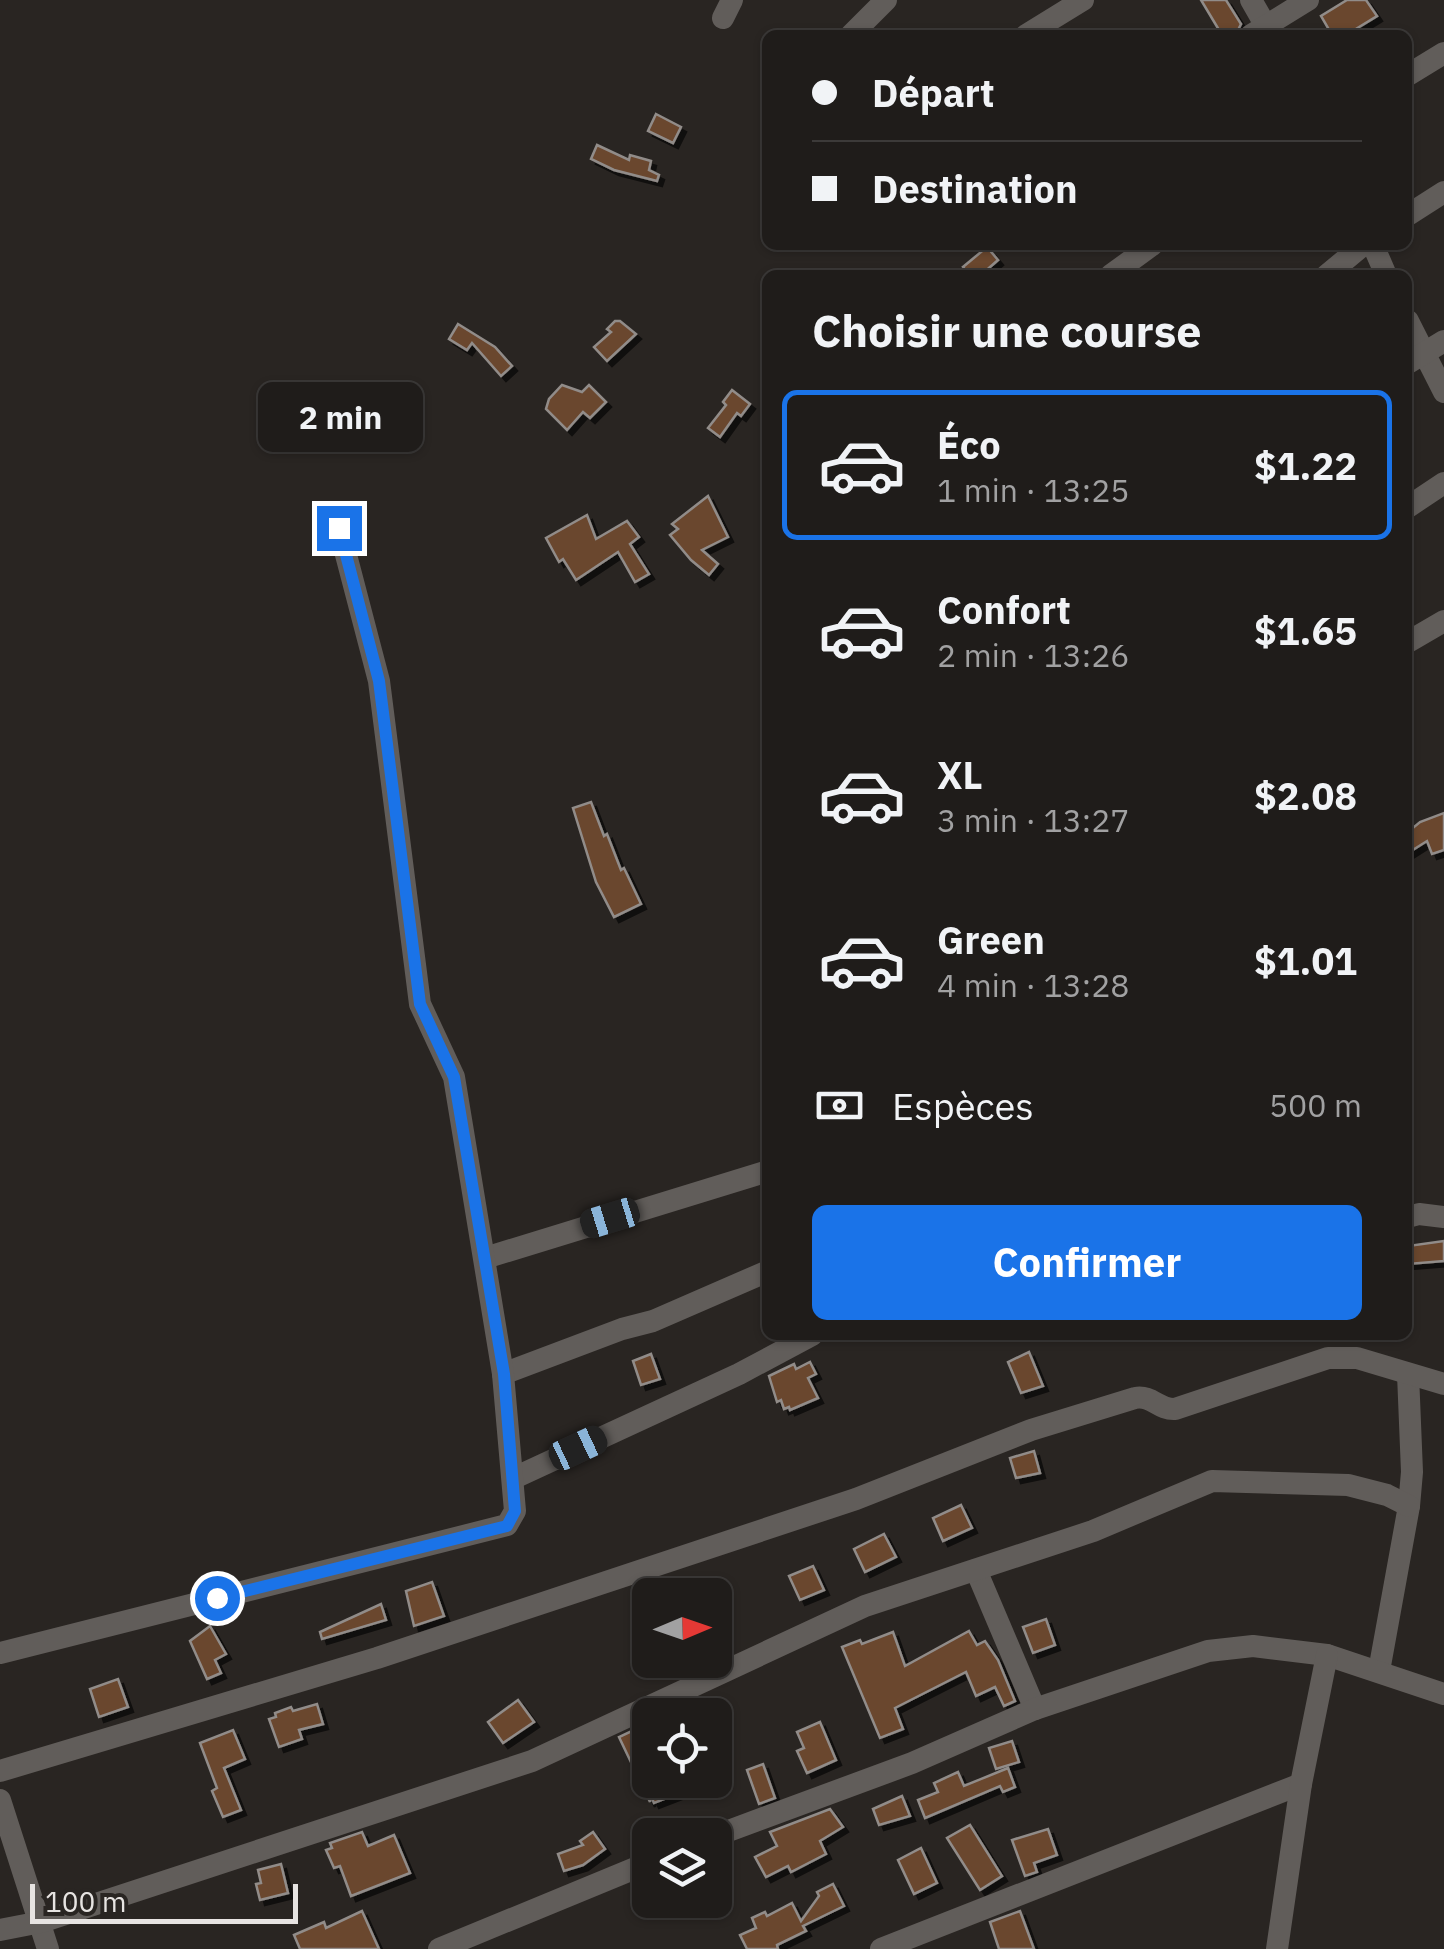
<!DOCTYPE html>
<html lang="fr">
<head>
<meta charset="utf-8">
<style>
  body { margin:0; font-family:"IBM Plex Sans",sans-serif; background:#2c2927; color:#f1f3f6; height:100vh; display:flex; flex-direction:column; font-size:38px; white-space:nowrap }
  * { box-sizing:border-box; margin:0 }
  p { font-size:32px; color:#a1a1a2 }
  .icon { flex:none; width:55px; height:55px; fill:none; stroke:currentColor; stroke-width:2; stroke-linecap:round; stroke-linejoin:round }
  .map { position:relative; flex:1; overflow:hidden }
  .drawer { position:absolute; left:762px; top:270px; width:650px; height:1070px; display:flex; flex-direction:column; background:#1f1c1a; border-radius:15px; box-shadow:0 2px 8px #0004,0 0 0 2px #3c3a39 }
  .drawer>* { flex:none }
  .top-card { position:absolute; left:762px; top:30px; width:650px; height:220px; border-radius:15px; box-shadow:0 2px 8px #0004,0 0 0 2px #3c3a39; display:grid; align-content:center; height:220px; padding:0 50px; background:#1f1c1a }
  .needle { width:65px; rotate:88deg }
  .controls { position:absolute; left:632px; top:1578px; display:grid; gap:20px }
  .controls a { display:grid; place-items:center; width:100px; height:100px; border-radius:15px; background:#1f1c1a; box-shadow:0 2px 8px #0004,0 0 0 2px #3c3a39; font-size:50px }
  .scale { position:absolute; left:30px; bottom:25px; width:268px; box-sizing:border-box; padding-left:10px; border:5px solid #e7e4e2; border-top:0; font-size:28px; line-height:35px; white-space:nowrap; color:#e7e4e2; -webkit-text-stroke:8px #292522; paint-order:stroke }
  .end { position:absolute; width:45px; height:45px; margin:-22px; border:12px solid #1a73e8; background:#fff; box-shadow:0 0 0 5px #fff }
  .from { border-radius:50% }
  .bubble { position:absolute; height:70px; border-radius:15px; background:#1f1c1a; box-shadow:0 2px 8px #0004,0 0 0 2px #3c3a39; font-size:32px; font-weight:800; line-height:70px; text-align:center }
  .car { position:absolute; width:30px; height:60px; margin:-30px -15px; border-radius:12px; box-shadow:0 0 8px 2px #0007; background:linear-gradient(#222 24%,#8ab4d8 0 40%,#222 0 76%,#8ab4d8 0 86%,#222 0) }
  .top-card b { display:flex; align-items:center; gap:35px; height:95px; font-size:38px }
  .top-card b+b { border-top:2px solid #3c3a39 }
  .top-card i { width:25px; height:25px; background:#f1f3f6 }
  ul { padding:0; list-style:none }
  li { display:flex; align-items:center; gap:30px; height:150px; margin:0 20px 15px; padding:0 30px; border:5px solid transparent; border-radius:15px }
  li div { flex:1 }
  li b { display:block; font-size:38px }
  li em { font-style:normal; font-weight:800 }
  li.current { border-color:#1a73e8 }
  li>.icon { width:90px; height:90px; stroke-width:1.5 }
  h2 { padding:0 50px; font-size:45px; line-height:120px }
  .pay { display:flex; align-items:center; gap:25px; height:110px; padding:0 50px; font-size:38px }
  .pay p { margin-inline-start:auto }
  .primary-button { display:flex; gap:20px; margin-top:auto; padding:20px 50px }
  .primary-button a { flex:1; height:115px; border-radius:15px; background:#1a73e8; color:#fff; font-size:40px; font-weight:800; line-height:115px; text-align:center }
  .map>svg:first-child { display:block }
</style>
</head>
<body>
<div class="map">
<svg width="1444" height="1949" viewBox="0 0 1444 1949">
  <defs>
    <filter id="shadow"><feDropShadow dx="5" dy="5" stdDeviation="0" flood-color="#0009"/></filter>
  </defs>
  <rect width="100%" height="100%" fill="#292522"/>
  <g fill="#6a462e" stroke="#918c89" stroke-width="2.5" filter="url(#shadow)">
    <path d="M1201 0H1226L1241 24 1237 32 1222 35Z"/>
    <path d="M1347 0H1366L1377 16 1346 35H1332L1321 16Z"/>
    <path d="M656 114 681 127 673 143 648 131Z"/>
    <path d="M597 145 629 160 630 155 651 161 649 170 659 175 657 181 614 170 591 159Z"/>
    <path d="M987 247 998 260 981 275H970L963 267Z"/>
    <path d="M615 321H620L636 334 607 361 594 347 611 332 607 329Z"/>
    <path d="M458 324 495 347 512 366 501 376 472 343 467 350 449 339Z"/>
    <path d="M562 385 582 392 589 385 606 402 590 418 583 412 567 430 546 409 549 399Z"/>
    <path d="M732 390 750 404 741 416 737 413 720 437 708 428 726 405 723 402Z"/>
    <path d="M708 496 728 537 702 550 718 564 709 575 691 560 670 535 678 529 672 524Z"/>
    <path d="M587 515 596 539 627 521 639 537 630 544 649 574 635 582 618 552 576 580 563 559 559 562 546 538Z"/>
    <path d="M591 802 604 836 607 834 621 870 624 868 641 904 614 917 596 882 573 808Z"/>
    <path d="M1444 813V850L1432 854 1427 841 1408 853V832L1420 822Z"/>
    <path d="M1444 1241V1261L1408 1264V1246Z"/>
    <path d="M1029 1352 1043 1386 1021 1393 1008 1362Z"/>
    <path d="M651 1354 660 1379 641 1385 633 1361Z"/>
    <path d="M810 1362 816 1374 808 1378 818 1398 790 1410 789 1407 784 1409 781 1400 777 1402 769 1376 794 1364 796 1369Z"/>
    <path d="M1034 1451 1040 1473 1016 1478 1010 1458Z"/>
    <path d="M961 1505 972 1528 943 1541 933 1518Z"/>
    <path d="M884 1534 896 1557 865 1572 854 1549Z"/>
    <path d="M813 1566 824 1590 800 1600 789 1576Z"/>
    <path d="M432 1582 444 1616 414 1626 406 1591Z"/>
    <path d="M381 1604 386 1620 322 1639 320 1632Z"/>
    <path d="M1046 1619 1055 1645 1033 1653 1023 1627Z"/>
    <path d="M210 1626 226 1654 215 1660 221 1673 207 1679 190 1641Z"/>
    <path d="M969 1631 977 1645 985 1641 998 1660 1015 1701 1004 1706 995 1687 976 1696 966 1672 895 1708 903 1729 880 1738 842 1647 860 1640 862 1644 893 1632 905 1666Z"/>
    <path d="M118 1679 128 1707 99 1717 90 1689Z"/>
    <path d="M518 1700 534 1722 503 1743 488 1722Z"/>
    <path d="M317 1704 323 1724 299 1730 302 1739 279 1747 269 1719 276 1717 275 1713 291 1707 293 1711Z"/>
    <path d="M820 1722 836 1760 807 1773 797 1751 804 1748 797 1732Z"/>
    <path d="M233 1730 245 1759 224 1768 241 1810 223 1817 212 1791 217 1788 200 1743Z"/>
    <path d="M634 1730 637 1738 650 1732V1780H671L677 1794 654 1803 650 1794V1802L619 1737Z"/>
    <path d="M1012 1741 1019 1762 996 1769 989 1748Z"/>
    <path d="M763 1764 775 1798 759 1804 747 1770Z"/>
    <path d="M1008 1768 1015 1787 1003 1792 1000 1786 925 1818 918 1800 938 1792 934 1783 958 1772 964 1786Z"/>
    <path d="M902 1796 910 1816 879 1825 873 1809Z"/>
    <path d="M830 1809 843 1827 820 1841 826 1854 791 1872 788 1866 766 1877 755 1857 777 1846 770 1832Z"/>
    <path d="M970 1825 1002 1876 980 1890 947 1838Z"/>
    <path d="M1048 1829 1057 1855 1034 1863 1037 1872 1025 1876 1012 1840Z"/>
    <path d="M362 1832 368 1846 394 1835 410 1873 351 1896 340 1866 334 1868 326 1850 332 1848 330 1843Z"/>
    <path d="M593 1832 605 1849 583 1865 564 1871 558 1854 583 1845 580 1841Z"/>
    <path d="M921 1848 937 1883 914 1894 898 1860Z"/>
    <path d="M281 1864 288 1893 260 1900 256 1884 261 1883 258 1870Z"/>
    <path d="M833 1884 844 1906 803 1926 806 1931 777 1945 778 1949H747L740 1935 756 1928 752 1918 765 1912 767 1916 792 1903 801 1921 819 1896 817 1892Z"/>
    <path d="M362 1911 379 1949H300L294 1935 324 1922 326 1928Z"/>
    <path d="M1020 1911 1034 1949H999L990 1922Z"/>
  </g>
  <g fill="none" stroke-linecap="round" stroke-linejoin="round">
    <g stroke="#615d5a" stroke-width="22">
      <path d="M1251 0 1271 35"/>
      <path d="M723 18 732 0"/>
      <path d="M851 35 886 0"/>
      <path d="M1026 35 1083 0"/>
      <path d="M1251 35 1308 0"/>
      <path d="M1408 75 1444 53"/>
      <path d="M1408 215 1444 192"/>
      <path d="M1373 245 1386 275"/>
      <path d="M1111 275 1152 245"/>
      <path d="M1327 275 1363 245"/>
      <path d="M1408 321 1444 392"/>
      <path d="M1408 363 1444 341"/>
      <path d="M1408 507 1444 483"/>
      <path d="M1408 642 1444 621"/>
      <path d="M1408 1217 1419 1214 1444 1217"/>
      <path d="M485 1258 768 1171"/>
      <path d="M503 1374 622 1329 653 1321 768 1271"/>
      <path d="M514 1478 739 1374 812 1335"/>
      <path d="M976 1570 1035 1709"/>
      <path d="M0 1653 507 1525 515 1511 503 1374 454 1077 420 1004 379 681 339 528"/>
      <path d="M1379 1671 1409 1506 1412 1472 1408 1374"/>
      <path d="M0 1771 377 1658 856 1499 1031 1430 1135 1398C1153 1395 1158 1410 1175 1409L1328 1358H1357L1444 1384"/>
      <path d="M0 1800 48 1949"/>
      <path d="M715 1836 912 1763 1035 1709 1208 1651 1253 1646 1327 1655 1444 1694"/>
      <path d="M0 1930 41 1922 532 1761 865 1606 1093 1531 1212 1481 1348 1485 1387 1495 1409 1506"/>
      <path d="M439 1949 650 1862"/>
      <path d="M881 1949 1301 1784"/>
      <path d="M1277 1949 1301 1784 1327 1655"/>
    </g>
  </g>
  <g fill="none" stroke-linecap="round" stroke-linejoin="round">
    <path stroke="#1a73e8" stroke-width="12" d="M217 1598 507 1526 515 1511 504 1374 454 1077 420 1004 379 681 339 528"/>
  </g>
</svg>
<div class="controls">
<a><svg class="needle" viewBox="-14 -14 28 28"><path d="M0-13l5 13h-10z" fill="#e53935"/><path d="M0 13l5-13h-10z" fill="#a1a1a2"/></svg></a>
<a><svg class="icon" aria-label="locate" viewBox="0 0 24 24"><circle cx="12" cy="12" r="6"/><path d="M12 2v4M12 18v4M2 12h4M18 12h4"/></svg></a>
<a><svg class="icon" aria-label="layers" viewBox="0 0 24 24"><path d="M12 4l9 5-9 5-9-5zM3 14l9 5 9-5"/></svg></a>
</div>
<div class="scale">100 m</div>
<i class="end from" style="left:217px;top:1598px"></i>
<i class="end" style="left:339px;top:528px"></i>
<div class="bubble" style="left:258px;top:382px;width:165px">2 min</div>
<i class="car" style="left:610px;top:1218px;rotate:253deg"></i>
<i class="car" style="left:578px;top:1448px;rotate:65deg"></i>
<div class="top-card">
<b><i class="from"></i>Départ</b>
<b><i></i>Destination</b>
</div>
<section class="drawer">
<h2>Choisir une course</h2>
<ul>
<li class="current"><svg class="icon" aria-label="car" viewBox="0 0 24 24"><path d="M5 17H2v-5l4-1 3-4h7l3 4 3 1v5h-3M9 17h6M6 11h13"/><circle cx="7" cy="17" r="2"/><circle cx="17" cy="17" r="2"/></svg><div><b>Éco</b><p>1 min · 13:25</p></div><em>$1.22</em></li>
<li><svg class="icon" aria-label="car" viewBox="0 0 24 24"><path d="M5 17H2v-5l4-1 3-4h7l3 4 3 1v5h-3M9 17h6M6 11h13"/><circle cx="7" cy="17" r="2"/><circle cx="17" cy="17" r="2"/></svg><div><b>Confort</b><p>2 min · 13:26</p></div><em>$1.65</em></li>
<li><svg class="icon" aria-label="car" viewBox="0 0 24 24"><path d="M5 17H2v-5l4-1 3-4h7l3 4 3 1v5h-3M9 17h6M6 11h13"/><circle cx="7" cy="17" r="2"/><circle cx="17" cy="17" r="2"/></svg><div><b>XL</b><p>3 min · 13:27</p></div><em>$2.08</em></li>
<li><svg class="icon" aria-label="car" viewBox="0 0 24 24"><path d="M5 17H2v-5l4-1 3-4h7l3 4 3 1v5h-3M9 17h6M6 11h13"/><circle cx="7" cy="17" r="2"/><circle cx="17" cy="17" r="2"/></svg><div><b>Green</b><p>4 min · 13:28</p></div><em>$1.01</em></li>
</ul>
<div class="pay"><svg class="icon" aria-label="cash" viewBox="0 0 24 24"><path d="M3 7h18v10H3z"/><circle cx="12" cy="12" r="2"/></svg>Espèces<p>500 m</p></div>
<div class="primary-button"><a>Confirmer</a></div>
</section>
</div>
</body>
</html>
